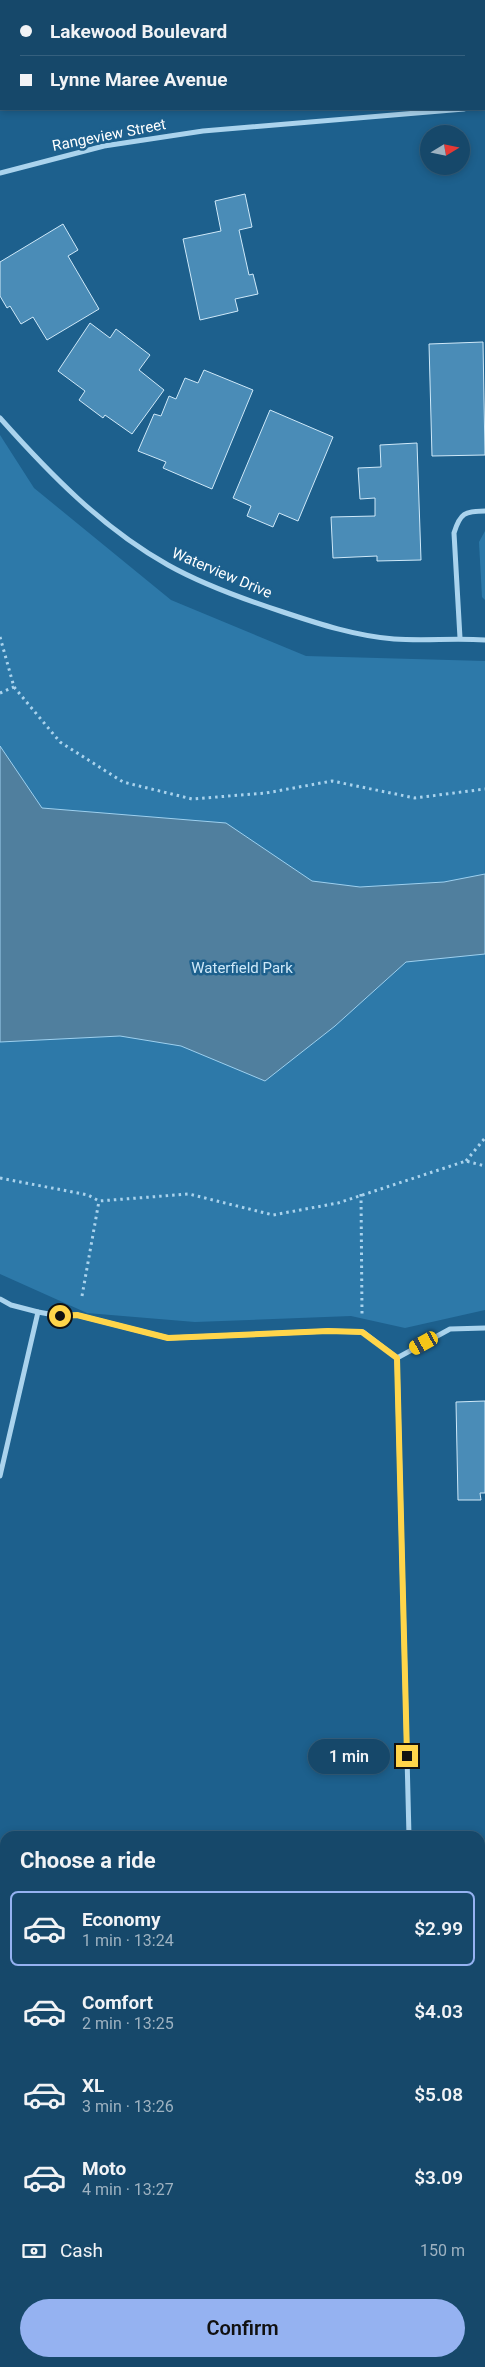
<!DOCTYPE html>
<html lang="en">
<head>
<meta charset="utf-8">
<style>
  body { margin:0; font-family:Roboto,sans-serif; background:#1f4f70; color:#f1f3f6; height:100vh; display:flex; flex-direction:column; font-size:19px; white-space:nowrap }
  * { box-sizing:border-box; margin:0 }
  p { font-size:16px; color:#9eb2c1 }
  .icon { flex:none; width:28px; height:28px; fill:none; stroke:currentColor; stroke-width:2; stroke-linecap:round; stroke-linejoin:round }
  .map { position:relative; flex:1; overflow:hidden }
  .drawer { position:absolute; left:0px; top:1831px; width:485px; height:536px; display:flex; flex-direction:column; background:#16486a; border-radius:15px 15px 0 0; box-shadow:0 2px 8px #0003,0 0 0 1px #35607e }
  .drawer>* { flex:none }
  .guide { position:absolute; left:0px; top:0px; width:485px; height:110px; box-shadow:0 2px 8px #0003,0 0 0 1px #35607e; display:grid; align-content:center; height:110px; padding:0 20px; background:#16486a }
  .needle { width:32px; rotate:80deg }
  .buttons { position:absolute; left:420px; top:125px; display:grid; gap:10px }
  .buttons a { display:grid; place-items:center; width:50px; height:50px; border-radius:50%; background:#16486a; box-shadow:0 2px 8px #0003,0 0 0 1px #35607e; font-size:25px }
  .end { position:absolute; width:22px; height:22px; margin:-11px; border:6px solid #ffd54a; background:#111; box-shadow:0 0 0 2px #111 }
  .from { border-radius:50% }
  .bubble { position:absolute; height:35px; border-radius:18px; background:#16486a; box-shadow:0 2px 8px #0003,0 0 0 1px #35607e; font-size:16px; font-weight:600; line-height:35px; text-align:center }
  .car { position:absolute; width:15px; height:30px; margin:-15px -8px; border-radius:6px; box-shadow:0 0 4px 1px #0007; background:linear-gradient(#f5c518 24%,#345 0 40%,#f5c518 0 76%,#345 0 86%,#f5c518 0) }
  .guide b { display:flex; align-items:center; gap:18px; height:48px; font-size:19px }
  .guide b+b { border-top:1px solid #35607e }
  .guide i { width:12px; height:12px; background:#f1f3f6 }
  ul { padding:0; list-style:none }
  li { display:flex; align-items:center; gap:15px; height:75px; margin:0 10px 8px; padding:0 10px; border:2px solid transparent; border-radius:8px }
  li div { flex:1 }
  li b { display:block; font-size:19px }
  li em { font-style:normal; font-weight:600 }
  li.active { border-color:#95b2f1 }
  li>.icon { width:45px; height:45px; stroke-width:1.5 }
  h2 { padding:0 20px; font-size:22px; line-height:60px }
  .pay { display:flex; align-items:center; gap:12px; height:55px; padding:0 20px; font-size:19px }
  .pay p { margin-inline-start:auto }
  .primary-button { display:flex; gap:10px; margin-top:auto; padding:10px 20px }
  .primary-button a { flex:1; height:58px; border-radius:30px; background:#95b2f1; color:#111; font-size:20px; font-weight:600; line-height:58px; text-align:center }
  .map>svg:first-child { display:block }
</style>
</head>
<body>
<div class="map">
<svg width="485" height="2367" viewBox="0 0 485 2367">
  <rect width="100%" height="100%" fill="#1d608d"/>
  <g fill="#2d79a9">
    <path d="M377 0H485V71L484 1Z"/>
    <path d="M0 435 34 488 171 600 306 656 485 661V1310L405 1328 351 1316 195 1322 87 1313 0 1274Z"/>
    <path d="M485 531V600L482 597 479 542Z"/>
  </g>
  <path fill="#507f9e" stroke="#9dd0ef" d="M0 746 42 808 226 823 312 881 360 887 444 882 485 874V954L406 962 335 1026 265 1081 181 1046 120 1036 0 1042Z"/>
  <g fill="#4a8cb7" stroke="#cfe9f9">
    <path d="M245 194 252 227 239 230 249 275 253 274 258 294 235 299 238 311 200 320 183 239 221 231 215 201Z"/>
    <path d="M63 224 78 250 68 256 99 309 47 340 33 317 21 324 10 306 7 308 0 296V262Z"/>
    <path d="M90 323 110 338 116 329 150 355 139 370 164 390 132 434 105 415 103 418 79 400 85 391 58 371Z"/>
    <path d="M483 342 485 455 432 456 429 344Z"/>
    <path d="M204 370 253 390 212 489 163 468 166 462 138 451 154 414 161 416 169 396 176 399 185 378 198 383Z"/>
    <path d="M270 410 333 437 298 521 279 513 273 527 247 516 251 506 233 498Z"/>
    <path d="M417 443 421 560 377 561V556L333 558 331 517 375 516V498L360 499 358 468 381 467 380 445Z"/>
    <path d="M485 1401V1493H480L481 1500H458L456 1402Z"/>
  </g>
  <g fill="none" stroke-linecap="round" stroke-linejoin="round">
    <g stroke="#aad3ed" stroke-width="3" stroke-dasharray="2.5 4" stroke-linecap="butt">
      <path d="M0 637 14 687 60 742 123 782 192 799 266 793 332 781 415 798 485 789"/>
      <path d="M0 693 14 687"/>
      <path d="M466 1161 485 1138"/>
      <path d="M0 1178 88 1195 99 1201 189 1194 273 1215 338 1203 466 1161 485 1166"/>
      <path d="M361 1194 362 1314"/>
      <path d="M82 1296 99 1201"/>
    </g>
    <g stroke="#aad3ed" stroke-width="5">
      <path d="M343 0 344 1"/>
      <path d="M484 107H485"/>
      <path d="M0 173 104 146 203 131 464 109"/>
      <path d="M0 418C49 473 102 528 168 565 202 584 246 600 283 612 319 624 356 636 394 639 424 641 455 638 485 640"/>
      <path d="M460 638 454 533C460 513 465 511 485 511"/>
      <path d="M0 1299 11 1305 38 1312 60 1316 77 1315 168 1338 328 1331 363 1332 397 1358 450 1329 485 1328"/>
      <path d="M397 1358 409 1836"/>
      <path d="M0 1476 38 1312"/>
      <path d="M469 2362 474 2367"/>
      <path d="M393 2367 398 2362"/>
    </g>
  </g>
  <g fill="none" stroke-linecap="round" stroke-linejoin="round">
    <path stroke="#ffd54a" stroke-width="6" d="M60 1316 77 1315 168 1338 328 1331 362 1332 397 1358 407 1756"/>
  </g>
  <g text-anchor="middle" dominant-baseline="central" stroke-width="5" stroke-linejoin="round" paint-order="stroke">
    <g font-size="15" fill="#fff" stroke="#1d608d">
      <text transform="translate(109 135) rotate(-11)">Rangeview Street</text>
      <text transform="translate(222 573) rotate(23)">Waterview Drive</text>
    </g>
    <g font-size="15" fill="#cfe9f9" stroke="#1d608d">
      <text x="242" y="968">Waterfield Park</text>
    </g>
  </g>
</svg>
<div class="buttons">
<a><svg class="needle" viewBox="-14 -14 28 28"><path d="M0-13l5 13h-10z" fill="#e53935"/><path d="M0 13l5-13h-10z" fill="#9eb2c1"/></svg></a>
</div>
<i class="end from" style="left:60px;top:1316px"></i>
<i class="end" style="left:407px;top:1756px"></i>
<div class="bubble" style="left:308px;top:1739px;width:82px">1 min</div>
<i class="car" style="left:424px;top:1343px;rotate:241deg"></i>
<div class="guide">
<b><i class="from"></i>Lakewood Boulevard</b>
<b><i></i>Lynne Maree Avenue</b>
</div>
<section class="drawer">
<h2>Choose a ride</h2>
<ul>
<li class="active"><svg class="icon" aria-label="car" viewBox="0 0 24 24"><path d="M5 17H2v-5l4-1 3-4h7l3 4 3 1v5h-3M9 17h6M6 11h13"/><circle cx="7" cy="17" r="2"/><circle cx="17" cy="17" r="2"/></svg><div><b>Economy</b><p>1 min · 13:24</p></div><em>$2.99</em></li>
<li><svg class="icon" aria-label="car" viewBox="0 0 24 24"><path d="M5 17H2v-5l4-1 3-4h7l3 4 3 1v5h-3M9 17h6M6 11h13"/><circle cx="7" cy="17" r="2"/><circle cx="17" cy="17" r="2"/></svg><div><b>Comfort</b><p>2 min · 13:25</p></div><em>$4.03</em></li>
<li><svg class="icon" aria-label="car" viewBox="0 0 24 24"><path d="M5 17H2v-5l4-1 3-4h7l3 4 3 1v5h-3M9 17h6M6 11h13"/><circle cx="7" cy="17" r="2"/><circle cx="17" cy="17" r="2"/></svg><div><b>XL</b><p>3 min · 13:26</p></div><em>$5.08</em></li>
<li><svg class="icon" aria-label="car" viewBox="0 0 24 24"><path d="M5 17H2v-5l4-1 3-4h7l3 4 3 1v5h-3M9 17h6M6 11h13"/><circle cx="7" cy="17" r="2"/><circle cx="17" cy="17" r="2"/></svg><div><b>Moto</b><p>4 min · 13:27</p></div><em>$3.09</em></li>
</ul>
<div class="pay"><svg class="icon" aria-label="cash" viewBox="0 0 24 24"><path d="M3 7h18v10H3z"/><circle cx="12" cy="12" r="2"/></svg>Cash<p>150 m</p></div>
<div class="primary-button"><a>Confirm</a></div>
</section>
</div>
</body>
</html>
